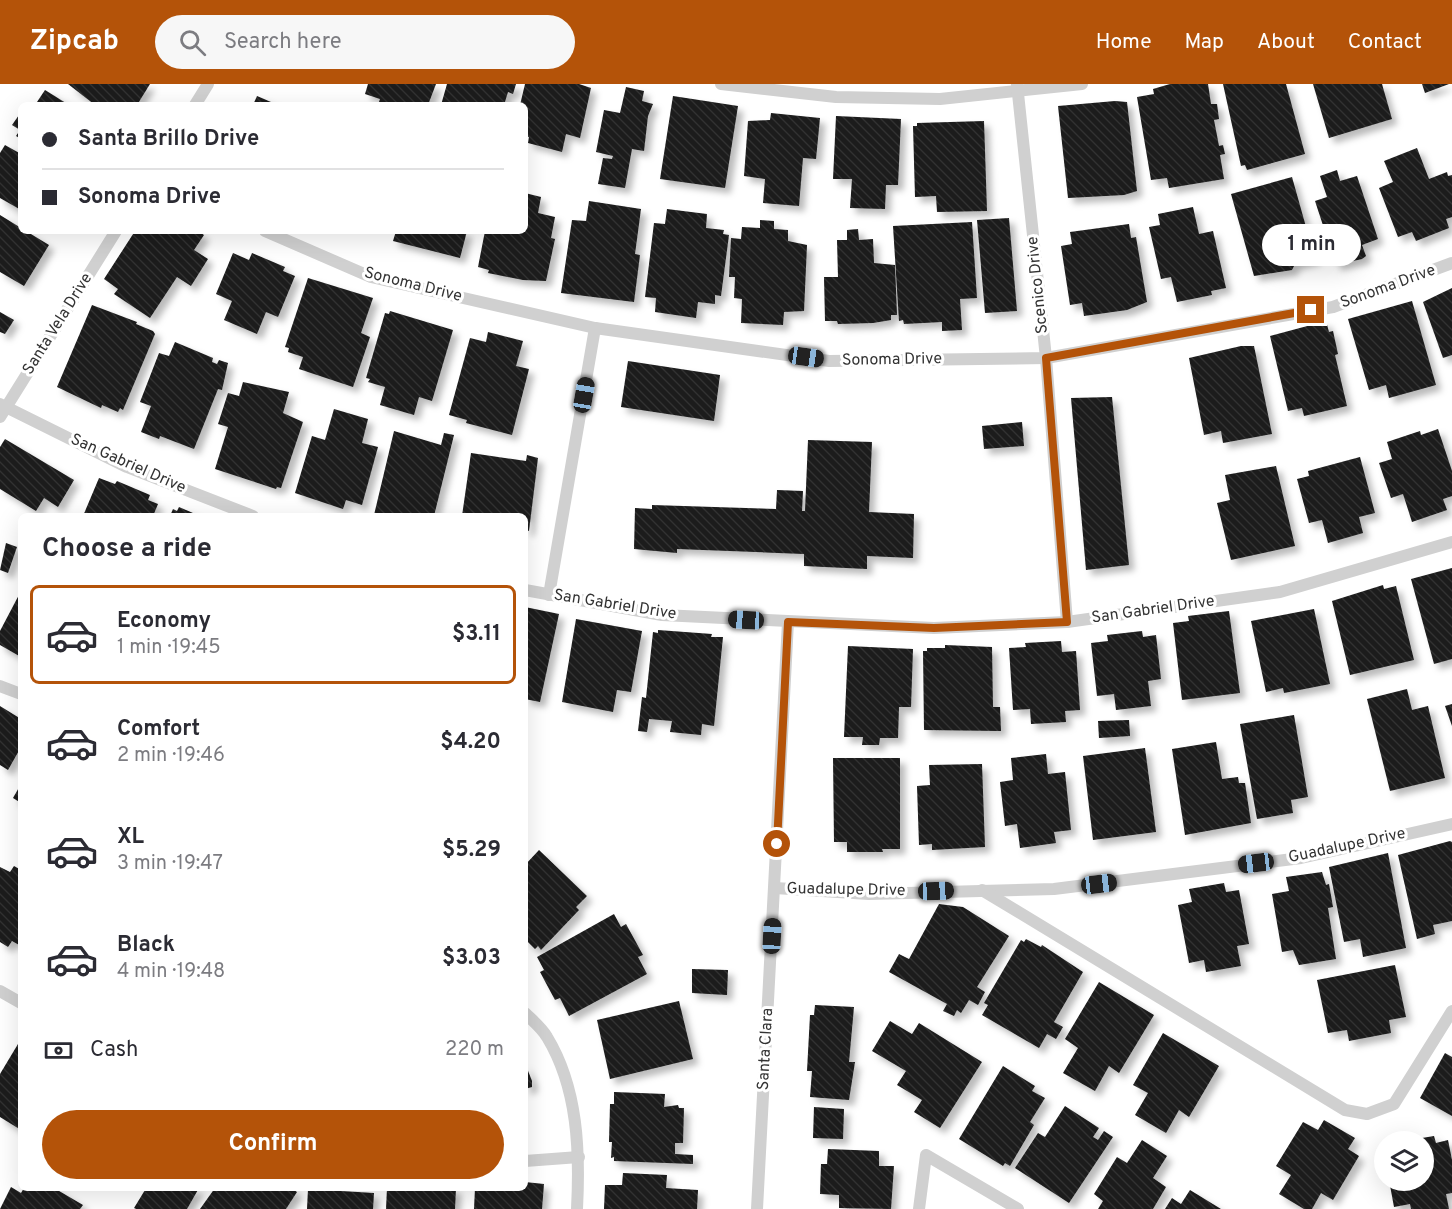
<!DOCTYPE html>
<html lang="en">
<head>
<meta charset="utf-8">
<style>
  body { margin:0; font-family:Overpass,sans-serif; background:#f7f7f7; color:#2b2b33; height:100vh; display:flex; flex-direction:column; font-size:22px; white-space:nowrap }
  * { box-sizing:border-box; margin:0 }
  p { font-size:20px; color:#7c7c81 }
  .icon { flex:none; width:33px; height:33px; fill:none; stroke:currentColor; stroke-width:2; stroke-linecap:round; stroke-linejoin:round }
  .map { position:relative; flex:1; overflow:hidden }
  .panel { position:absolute; left:18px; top:429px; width:510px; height:678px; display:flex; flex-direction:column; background:#fff; border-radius:9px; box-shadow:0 6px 24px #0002 }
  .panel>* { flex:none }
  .top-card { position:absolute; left:18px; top:18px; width:510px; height:132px; border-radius:9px; box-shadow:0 6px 24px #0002; display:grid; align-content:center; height:132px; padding:0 24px; background:#fff }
  .buttons { position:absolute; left:1374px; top:1047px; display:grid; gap:12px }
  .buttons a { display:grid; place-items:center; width:60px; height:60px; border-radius:50%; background:#fff; box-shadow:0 6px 24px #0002; font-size:30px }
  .end { position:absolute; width:27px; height:27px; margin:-14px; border:8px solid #b45309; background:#fff; box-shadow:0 0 0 3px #fff }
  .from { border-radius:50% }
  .bubble { position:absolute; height:42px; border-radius:21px; background:#fff; box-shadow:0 6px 24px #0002; font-size:20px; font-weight:700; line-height:42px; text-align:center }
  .car { position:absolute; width:18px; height:36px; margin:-18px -9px; border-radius:8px; box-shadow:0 0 4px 2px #0007; background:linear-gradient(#222 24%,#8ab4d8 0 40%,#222 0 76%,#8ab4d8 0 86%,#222 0) }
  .top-card b { display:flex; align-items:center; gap:21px; height:57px; font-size:22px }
  .top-card b+b { border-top:2px solid #e1e1e2 }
  .top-card i { width:15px; height:15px; background:#2b2b33 }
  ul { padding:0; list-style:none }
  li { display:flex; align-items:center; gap:18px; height:99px; margin:0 12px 9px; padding:0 12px; border:3px solid transparent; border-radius:9px }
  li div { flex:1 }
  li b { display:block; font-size:22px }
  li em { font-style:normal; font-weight:700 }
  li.current { border-color:#b45309 }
  li>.icon { width:54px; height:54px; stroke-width:1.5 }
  h2 { padding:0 24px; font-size:27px; line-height:72px }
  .pay { display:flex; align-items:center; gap:15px; height:66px; padding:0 24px; font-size:22px }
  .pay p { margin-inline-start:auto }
  .action { display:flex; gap:12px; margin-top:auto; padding:12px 24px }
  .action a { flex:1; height:69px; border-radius:36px; background:#b45309; color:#fff; font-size:24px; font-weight:700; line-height:69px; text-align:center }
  header { display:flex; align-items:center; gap:36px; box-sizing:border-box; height:84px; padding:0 30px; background:#b45309; color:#fff }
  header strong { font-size:28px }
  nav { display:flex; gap:33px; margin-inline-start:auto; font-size:21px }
  .search { width:420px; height:54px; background:#f7f7f7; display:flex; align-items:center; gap:15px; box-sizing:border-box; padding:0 21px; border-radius:33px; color:#7c7c81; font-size:22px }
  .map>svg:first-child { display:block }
</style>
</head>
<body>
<header>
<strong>Zipcab</strong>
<div class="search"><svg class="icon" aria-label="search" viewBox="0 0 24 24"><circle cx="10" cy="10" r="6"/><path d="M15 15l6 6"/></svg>Search here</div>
<nav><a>Home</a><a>Map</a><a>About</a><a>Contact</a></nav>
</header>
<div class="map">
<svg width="1452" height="1125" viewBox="0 0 1452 1125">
  <defs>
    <pattern id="building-back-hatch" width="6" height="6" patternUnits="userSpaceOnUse" patternTransform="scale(1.5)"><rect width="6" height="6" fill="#1a1a1a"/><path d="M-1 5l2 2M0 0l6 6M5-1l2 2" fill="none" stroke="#333"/></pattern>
    <filter id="shadow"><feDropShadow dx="5.5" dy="5.5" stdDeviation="3" flood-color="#0004"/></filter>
  </defs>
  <rect width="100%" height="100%" fill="#fff"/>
  <g fill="url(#building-back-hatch)" filter="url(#shadow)">
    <path d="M68 0H150L137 21H95Z"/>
    <path d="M368 0H436L428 21H378L380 15 365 10Z"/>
    <path d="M447 0H516L513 10 508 8 504 21H441Z"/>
    <path d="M525 0H579L591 4 580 54 566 50 562 68 528 59 529 53 525 52V21H520Z"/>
    <path d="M1170 0H1208L1211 20H1217L1219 35 1214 36 1219 62 1223 61 1225 70 1220 71 1224 95 1169 104 1167 94 1151 96 1137 13 1154 10 1153 5Z"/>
    <path d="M1223 0H1286L1305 70 1247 86 1245 81 1241 82Z"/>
    <path d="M1313 0H1382L1392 35 1329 54Z"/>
    <path d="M1422 0H1449L1425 9Z"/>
    <path d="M626 3 644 7 642 17 653 20 648 32 644 67 632 65 625 104 598 100 603 74 612 75 613 72 596 68 604 26 620 29Z"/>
    <path d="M45 6 69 21H35Z"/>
    <path d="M257 12 278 21H253Z"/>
    <path d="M673 12 738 22 725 104 660 95Z"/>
    <path d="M1115 17 1127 18 1137 107 1124 111 1068 114 1058 22Z"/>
    <path d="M771 29 820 34 816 75 803 74 799 122 763 119 765 95 744 92 748 37 770 36Z"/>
    <path d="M19 31 21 32V55L16 52 20 46 12 41Z"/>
    <path d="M836 32 901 35 898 101H886L885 125 850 124 852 95H833Z"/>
    <path d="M984 37 987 127 937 128 936 112 915 113 913 42H917V39Z"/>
    <path d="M5 61 21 70V126L0 114V69Z"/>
    <path d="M1417 64 1429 95 1447 88 1448 92 1452 91V133L1446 135 1449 144 1416 157 1412 148 1398 153 1379 104 1393 98 1384 77Z"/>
    <path d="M1337 86 1340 97 1357 92 1378 155 1362 161 1366 172 1362 175 1336 181 1315 117 1327 113 1320 92Z"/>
    <path d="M1292 93 1315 175 1295 180 1292 186 1254 192 1231 110Z"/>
    <path d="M525 109 541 113 538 129 555 133 551 154 555 155 546 197 523 196 488 189 489 186 478 183 485 147H525Z"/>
    <path d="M589 117 641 125 635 170 640 171 634 218 561 209 572 136 586 137Z"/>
    <path d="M1193 123 1199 150 1213 147 1226 204 1211 207 1212 211 1177 218 1171 193 1161 195 1149 143 1160 141 1158 130Z"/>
    <path d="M667 125 707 130 706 144 724 146 723 150 729 151 721 212 715 211V220L698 218 696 234 655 228 656 214 645 213 654 139 665 140Z"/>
    <path d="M0 131 21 144V147H26L49 161 24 202 0 188Z"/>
    <path d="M1009 134 1017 227 985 229 977 136Z"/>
    <path d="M760 136 774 137V145L788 146V157L807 161 804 227 784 228 783 241 741 239 742 215 734 214 735 193H729L731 154 741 155 742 143 760 144Z"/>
    <path d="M972 138 977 214 960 215 962 246 942 247V238L904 240 903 236 899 237 893 142Z"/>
    <path d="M1129 140 1131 154 1136 153 1147 218 1127 226 1084 232 1082 219 1070 221 1061 162 1072 160 1070 148Z"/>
    <path d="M858 145 859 156 873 155 874 179 895 181 897 231H891V236L873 239 838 240 837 237H825L824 193H838L837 156H847V146Z"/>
    <path d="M135 147H198L204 151 194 166 208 175 191 202 177 193 150 234 114 210 118 205 104 195Z"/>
    <path d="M396 147H467L460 174 393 157Z"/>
    <path d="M233 169 249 176 252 169 285 183 283 187 295 192 278 233 266 228 257 250 224 236 232 217 216 210Z"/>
    <path d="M308 194 373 214 361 249 370 253 353 303 299 285 303 273 288 268 289 264 285 263Z"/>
    <path d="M1452 204V271L1443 274 1423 218Z"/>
    <path d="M1412 217 1436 301 1389 314 1386 301 1369 306 1348 235Z"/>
    <path d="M92 221 137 238 136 240 153 247 155 250 123 326 120 324 118 328 102 321 101 324 57 303Z"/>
    <path d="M390 227 453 246 432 317 419 313 414 331 380 321 385 303 368 298 370 295 366 294 385 229 389 230Z"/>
    <path d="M0 228 14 236 5 250 0 248Z"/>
    <path d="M1326 237 1329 248 1333 247 1338 270 1335 271 1347 322 1304 332 1302 324 1288 327 1270 252Z"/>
    <path d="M488 248 523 257 516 282 529 285 512 351 466 339 467 336 449 331 470 254 486 258Z"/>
    <path d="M175 258 213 274 212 278 217 280 219 276 228 279 222 306 218 305 194 365 160 352 159 355 141 348 151 322 140 318 159 269 169 272Z"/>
    <path d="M1241 262H1254L1272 350 1223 359 1221 347 1204 351 1189 274Z"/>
    <path d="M628 277 720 291 714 337 621 323Z"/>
    <path d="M243 298 289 308 283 329 303 338 281 404 277 403 276 405 215 385 228 343 218 340 228 309 239 312Z"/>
    <path d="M1112 313 1129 481 1086 486 1071 314Z"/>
    <path d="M334 325 368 335 362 359 378 363 362 421 346 416 343 425 295 409 312 352 325 356Z"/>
    <path d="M1022 338 1024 362 984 365 982 342Z"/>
    <path d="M1438 345 1452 387V412L1443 415 1447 426 1412 438 1403 410 1391 414 1379 379 1392 375 1387 358 1420 347 1421 351Z"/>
    <path d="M394 347 441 361 444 349 454 351 434 432 374 431Z"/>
    <path d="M5 355 74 396 58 423 44 414 36 427 0 405V363Z"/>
    <path d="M808 356 872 358 869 428 914 430 913 474 867 472V485L804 482V470L677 465V469L634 465 635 424 652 425V421L776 425 777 406 803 407 802 427H805Z"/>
    <path d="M471 369 526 377 527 371 538 374 529 447 525 446V432H462Z"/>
    <path d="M1360 373 1375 429 1359 433 1363 449 1328 459 1322 436 1309 439 1297 395 1309 392 1308 387Z"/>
    <path d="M1276 382 1295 462 1231 476 1217 419 1230 416 1225 391Z"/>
    <path d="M99 394 115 400 117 397 150 411 148 416 158 420 153 432H83Z"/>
    <path d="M179 423 200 432H170L173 425 177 427Z"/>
    <path d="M6 459 17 463 8 489 0 486Z"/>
    <path d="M1452 484V575L1434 580 1411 495Z"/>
    <path d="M1383 501 1384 505 1396 502 1414 576 1350 591 1332 517Z"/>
    <path d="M21 507V573L0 561V547Z"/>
    <path d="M525 523 559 530 540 618 525 615Z"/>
    <path d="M1314 525 1330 600 1284 609 1283 604 1266 608 1251 537Z"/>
    <path d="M1229 527 1240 609 1182 616 1173 539 1189 537 1188 532Z"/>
    <path d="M576 535 642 547 631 608 617 606 613 628 562 618Z"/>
    <path d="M658 546 712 550 711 553H723L714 642 702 640 701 651 670 648 672 637 649 635 647 648 638 647 642 613 646 614 653 548 658 549Z"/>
    <path d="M1142 547 1143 553 1156 551 1161 595 1148 597 1151 622 1116 626 1114 610 1097 612 1091 559 1108 557 1107 551Z"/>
    <path d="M1061 557 1062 568 1076 567 1080 626 1065 627 1066 638 1031 640 1030 625 1013 626 1009 564 1026 563 1025 559Z"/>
    <path d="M945 561 992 563 993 623H1000L1001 647 924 646 923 567H927V564H945Z"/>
    <path d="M848 562 913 565 911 623H899L898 654H880L879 661H862L863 653H844Z"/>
    <path d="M1407 605 1412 626 1428 622 1445 694 1390 707 1367 615Z"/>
    <path d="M1452 620V642L1445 622Z"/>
    <path d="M0 622 21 635 19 641 21 642V663L8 686 0 681Z"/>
    <path d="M1294 631 1308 713 1291 716 1293 729 1257 735 1240 640Z"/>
    <path d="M1129 636 1130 652 1099 654 1098 637Z"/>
    <path d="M1216 658 1222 695 1238 693 1239 699H1245L1251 739 1185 751 1172 665Z"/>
    <path d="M1145 664 1156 748 1093 756 1083 672Z"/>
    <path d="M1046 670 1048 690 1065 688 1071 746 1054 748 1056 759 1020 764 1017 740 1005 742 1000 698 1013 696 1011 674Z"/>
    <path d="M833 674H900V765H882L883 768H847V758H834Z"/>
    <path d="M982 680 985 763 932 766V760L919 761 917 702 930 701 929 681Z"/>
    <path d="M21 700V719L13 714Z"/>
    <path d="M1450 757 1452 758V837L1433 841 1435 850 1417 855 1398 771Z"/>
    <path d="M539 766 587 812 576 823 579 826 541 866 538 862 535 865 525 855V781Z"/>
    <path d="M1388 769 1406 864 1363 873 1360 855 1344 858 1329 783Z"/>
    <path d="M14 782 21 786V862L12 857 8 863 0 858V783L10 788Z"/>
    <path d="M1322 788 1326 801 1329 800 1333 823 1328 824 1336 875 1299 881 1293 866 1282 868 1272 810 1289 807 1286 793Z"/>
    <path d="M1224 799 1226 808 1239 806 1249 860 1237 862 1241 882 1206 888 1204 876 1189 879 1178 821 1192 818 1189 805Z"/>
    <path d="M939 820 963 823 1009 852 977 903 985 908 978 921 969 916 961 929 957 926 954 932 943 927 947 920 889 888 899 870 909 875Z"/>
    <path d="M614 830 621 843 626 840 643 871 638 873 647 890 569 932 560 914 555 916 540 888 544 886 537 873Z"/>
    <path d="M1026 855 1041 863 1042 861 1083 888 1054 938 1063 943 1056 955 1047 950 1039 964 982 931 988 921 984 919 1021 856 1024 858Z"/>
    <path d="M1395 881 1406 933 1389 936 1391 949 1349 957 1347 946 1328 949 1317 896Z"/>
    <path d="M692 885 728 886 727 911 692 909Z"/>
    <path d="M1099 898 1154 931 1119 989 1109 982 1095 1007 1063 989 1078 964 1065 955Z"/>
    <path d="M679 917 693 975 610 995 597 936Z"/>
    <path d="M815 921 854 923 849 978H855L849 1016 810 1013 812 987H807L810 931H814Z"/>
    <path d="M890 937 912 950 919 939 982 978 940 1044 914 1028 922 1016 897 1001 906 987 872 967Z"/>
    <path d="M1163 949 1219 982 1189 1033 1179 1026 1166 1049 1135 1031 1148 1009 1133 1001Z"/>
    <path d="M21 955V1046L0 1033V990Z"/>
    <path d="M1445 969 1452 973V1032L1420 1014Z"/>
    <path d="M525 979 532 997V1003L525 1005Z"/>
    <path d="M1003 982 1035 1002 1032 1007 1045 1014 1030 1038 1034 1041 1010 1082 1005 1079 1003 1082 959 1055Z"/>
    <path d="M614 1008 665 1010 664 1023 678 1021 679 1024H684L683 1059H675V1070L693 1071V1080L614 1077V1073L611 1074 612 1058H609L610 1020H614Z"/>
    <path d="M1065 1022 1099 1044 1093 1053 1098 1056 1104 1047 1113 1053 1069 1119 1015 1084 1038 1049 1045 1053Z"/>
    <path d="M814 1023 844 1025 843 1055 813 1054Z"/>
    <path d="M1324 1036 1355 1054 1348 1065 1359 1072 1333 1116 1321 1109 1312 1125H1304L1279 1110 1291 1091 1276 1082 1303 1038 1318 1046Z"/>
    <path d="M1434 1052 1436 1059 1448 1056 1452 1076V1109L1446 1110 1449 1125H1411L1410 1120 1394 1123 1389 1096H1424V1058L1410 1056Z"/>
    <path d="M1142 1056 1167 1072 1153 1094 1166 1103 1153 1125H1098L1103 1117 1094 1110 1117 1073 1127 1079Z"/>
    <path d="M828 1065 879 1067V1082H894L891 1125 839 1124V1111L820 1110 821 1080H827Z"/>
    <path d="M623 1089 667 1091 666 1104 698 1106 697 1125H604L605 1101H622Z"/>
    <path d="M525 1098 544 1100 542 1125H474L475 1104H525Z"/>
    <path d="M11 1103 21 1109 24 1104H54L83 1121 80 1125H0Z"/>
    <path d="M142 1104H199L187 1125H136L134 1124 145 1106Z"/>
    <path d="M215 1104H291L297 1108 286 1125H200Z"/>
    <path d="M387 1104H456L455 1125H386Z"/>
    <path d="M308 1105 374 1109 373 1125H307Z"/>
    <path d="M1190 1106 1221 1125H1165L1172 1114 1181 1120Z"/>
  </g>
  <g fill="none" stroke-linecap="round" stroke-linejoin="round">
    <g stroke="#d0d0d0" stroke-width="12">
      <path d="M721 0 836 13 940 15 1082 0"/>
      <path d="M1017 0 1046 274 1067 538"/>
      <path d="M195 21 208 0"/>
      <path d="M265 147 371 193 595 244 829 277 1046 274 1333 223 1452 179"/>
      <path d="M0 320 127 383 253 432"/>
      <path d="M0 333 116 147"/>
      <path d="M525 506 662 531 934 544 1067 538 1280 508 1452 458"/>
      <path d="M549 511 595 244"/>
      <path d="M0 602 21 610"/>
      <path d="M775 804 869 810 1054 805 1301 774 1452 740"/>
      <path d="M982 806 1345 1026 1367 1030 1394 1020 1452 927"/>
      <path d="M0 907 21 919"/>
      <path d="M525 929C532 936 542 944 547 953 578 1004 580 1067 577 1125"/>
      <path d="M525 1077 579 1073"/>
      <path d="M757 1125 788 538"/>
      <path d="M919 1125 926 1071 1018 1125"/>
    </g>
  </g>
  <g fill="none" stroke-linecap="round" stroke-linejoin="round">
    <path stroke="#b45309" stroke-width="8" d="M777 760 788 538 934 544 1067 538 1046 274 1311 226"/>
  </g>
  <g text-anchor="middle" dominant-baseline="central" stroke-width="6" stroke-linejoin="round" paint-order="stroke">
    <g font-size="16" fill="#333" stroke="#fff">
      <text transform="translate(413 201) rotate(14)">Sonoma Drive</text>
      <text transform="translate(1038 201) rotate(-96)">Scenico Drive</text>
      <text transform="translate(1388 203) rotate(-20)">Sonoma Drive</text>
      <text transform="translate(58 240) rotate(-58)">Santa Vela Drive</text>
      <text transform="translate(892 276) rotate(-1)">Sonoma Drive</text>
      <text transform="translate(128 380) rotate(24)">San Gabriel Drive</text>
      <text transform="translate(615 521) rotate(9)">San Gabriel Drive</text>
      <text transform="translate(1153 526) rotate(-8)">San Gabriel Drive</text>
      <text transform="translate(1347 762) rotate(-12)">Guadalupe Drive</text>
      <text transform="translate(846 806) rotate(1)">Guadalupe Drive</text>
      <text transform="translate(766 965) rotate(-87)">Santa Clara</text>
    </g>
  </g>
</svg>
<div class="buttons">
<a><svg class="icon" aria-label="layers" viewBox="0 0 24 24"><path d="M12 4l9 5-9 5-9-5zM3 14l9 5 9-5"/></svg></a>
</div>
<i class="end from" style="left:777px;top:760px"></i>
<i class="end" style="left:1311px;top:226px"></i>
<div class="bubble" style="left:1262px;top:140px;width:99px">1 min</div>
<i class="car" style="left:806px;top:273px;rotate:98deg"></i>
<i class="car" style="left:584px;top:311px;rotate:10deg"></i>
<i class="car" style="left:746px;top:536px;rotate:273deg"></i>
<i class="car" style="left:1256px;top:779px;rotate:263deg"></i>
<i class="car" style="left:1099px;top:800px;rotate:83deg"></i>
<i class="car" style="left:936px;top:807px;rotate:88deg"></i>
<i class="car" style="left:772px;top:852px;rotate:3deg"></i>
<div class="top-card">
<b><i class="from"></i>Santa Brillo Drive</b>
<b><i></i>Sonoma Drive</b>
</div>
<section class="panel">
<h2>Choose a ride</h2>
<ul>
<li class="current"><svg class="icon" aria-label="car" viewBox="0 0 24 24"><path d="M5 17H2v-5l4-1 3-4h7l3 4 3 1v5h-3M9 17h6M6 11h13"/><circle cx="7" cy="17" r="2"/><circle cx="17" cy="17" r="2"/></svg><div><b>Economy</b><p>1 min · 19:45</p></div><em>$3.11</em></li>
<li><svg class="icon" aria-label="car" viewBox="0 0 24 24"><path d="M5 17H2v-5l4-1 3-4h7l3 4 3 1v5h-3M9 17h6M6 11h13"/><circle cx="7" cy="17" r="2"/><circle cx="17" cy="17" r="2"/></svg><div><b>Comfort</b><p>2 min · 19:46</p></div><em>$4.20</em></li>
<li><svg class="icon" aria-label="car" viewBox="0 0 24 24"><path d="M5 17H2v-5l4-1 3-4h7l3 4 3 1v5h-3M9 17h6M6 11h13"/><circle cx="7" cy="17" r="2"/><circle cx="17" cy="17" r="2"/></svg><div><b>XL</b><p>3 min · 19:47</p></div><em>$5.29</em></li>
<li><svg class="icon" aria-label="car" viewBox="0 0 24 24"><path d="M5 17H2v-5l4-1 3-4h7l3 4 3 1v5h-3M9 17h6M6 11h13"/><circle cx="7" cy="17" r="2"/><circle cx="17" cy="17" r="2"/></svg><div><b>Black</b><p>4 min · 19:48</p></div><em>$3.03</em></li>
</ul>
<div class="pay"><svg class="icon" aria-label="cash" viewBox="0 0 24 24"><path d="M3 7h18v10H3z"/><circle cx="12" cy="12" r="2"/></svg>Cash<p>220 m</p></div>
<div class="action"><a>Confirm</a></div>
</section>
</div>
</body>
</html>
